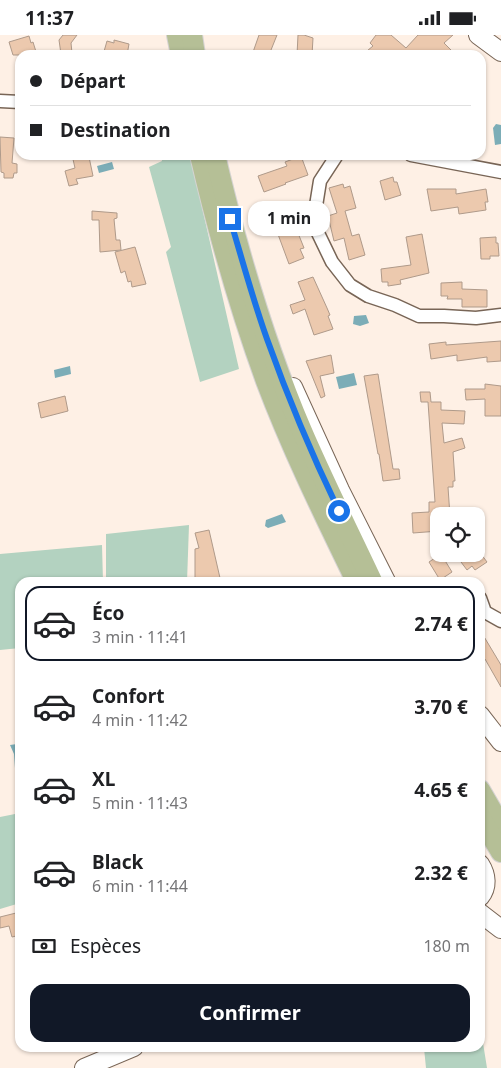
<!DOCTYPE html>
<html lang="fr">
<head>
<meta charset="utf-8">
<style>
  body { margin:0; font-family:"Noto Sans",sans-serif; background:#f2f2f2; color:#202124; height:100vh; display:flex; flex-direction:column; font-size:19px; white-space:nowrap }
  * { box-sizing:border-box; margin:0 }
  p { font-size:16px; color:#757577 }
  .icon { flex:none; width:28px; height:28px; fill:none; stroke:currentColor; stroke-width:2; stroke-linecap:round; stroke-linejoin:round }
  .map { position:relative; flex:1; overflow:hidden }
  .drawer { position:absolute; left:15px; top:542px; width:470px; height:475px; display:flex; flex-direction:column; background:#fff; border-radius:15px; box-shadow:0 1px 4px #0004 }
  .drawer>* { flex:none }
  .hud { position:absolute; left:15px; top:15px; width:471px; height:110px; border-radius:15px; box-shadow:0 1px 4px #0004; display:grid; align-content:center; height:110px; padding:0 15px; background:#fff }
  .tools { position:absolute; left:430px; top:472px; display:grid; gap:10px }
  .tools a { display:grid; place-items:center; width:55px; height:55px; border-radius:10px; background:#fff; box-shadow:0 1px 4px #0004; font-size:25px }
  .end { position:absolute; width:22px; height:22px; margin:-11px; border:6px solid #1a73e8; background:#fff; box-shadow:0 0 0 2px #fff }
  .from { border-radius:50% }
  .bubble { position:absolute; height:35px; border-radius:15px; background:#fff; box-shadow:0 1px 4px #0004; font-size:16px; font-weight:700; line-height:35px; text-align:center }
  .hud b { display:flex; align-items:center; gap:18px; height:48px; font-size:19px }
  .hud b+b { border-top:1px solid #e0e0e0 }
  .hud i { width:12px; height:12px; background:#202124 }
  ul { padding:9px 0 0; list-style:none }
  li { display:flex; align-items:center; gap:15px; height:75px; margin:0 10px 8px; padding:0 5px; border:2px solid transparent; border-radius:15px }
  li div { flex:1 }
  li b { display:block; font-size:19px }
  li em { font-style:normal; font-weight:700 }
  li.current { border-color:#111827 }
  li>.icon { width:45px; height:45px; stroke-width:1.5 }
  .pay { display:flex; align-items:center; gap:12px; height:55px; padding:0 15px; font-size:19px }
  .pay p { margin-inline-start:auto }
  .button { display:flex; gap:10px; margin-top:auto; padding:10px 15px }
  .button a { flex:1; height:58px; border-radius:15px; background:#111827; color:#fff; font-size:20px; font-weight:700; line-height:58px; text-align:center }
  .status { display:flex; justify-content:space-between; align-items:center; height:35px; padding:0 25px; background:#fff; direction:ltr }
  .status svg { height:14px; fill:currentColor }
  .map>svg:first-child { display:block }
</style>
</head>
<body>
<div class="status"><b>11:37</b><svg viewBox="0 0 49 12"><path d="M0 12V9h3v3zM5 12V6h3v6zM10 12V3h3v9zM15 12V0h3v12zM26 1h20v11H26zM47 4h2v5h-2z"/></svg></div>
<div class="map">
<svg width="501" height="1033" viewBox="0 0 501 1033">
  <rect width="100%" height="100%" fill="#fef0e5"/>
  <g fill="#b3d2c0">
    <path d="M161 120H190L239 334 200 347 166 217 171 212 149 132 162 126Z"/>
    <path d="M189 490 187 547H106V499Z"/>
    <path d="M102 510 103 547 20 548V613L0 615V519Z"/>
    <path d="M20 778V868L0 874V782Z"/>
    <path d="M480 989 487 1033H426L424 1013 480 1012Z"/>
  </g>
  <g fill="#7cadb7">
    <path d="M496 89 501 90V109L495 110 493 93Z"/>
    <path d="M112 127 114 134 99 138 97 131Z"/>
    <path d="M366 280 369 288 360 291 353 289 354 281Z"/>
    <path d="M70 331 71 339 55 343 54 335Z"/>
    <path d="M354 338 357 350 339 354 336 342Z"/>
    <path d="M282 479 286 487 268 493 265 491 266 485Z"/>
    <path d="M20 706V731L15 733 14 719 10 710 17 709Z"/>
  </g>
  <g fill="#ecc9ae" stroke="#af9a8a">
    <path d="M63 0H77L71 8 72 18 61 19 59 5Z"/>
    <path d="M259 0H277L269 20H252Z"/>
    <path d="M298 0H304L313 3 312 20H297Z"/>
    <path d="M376 0H391L406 13 418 0H453L444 8 456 20H362L373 11 370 8Z"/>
    <path d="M29 1 31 8 33 7 37 20H13L9 7Z"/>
    <path d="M114 5 129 9 127 20H103L107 6 114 8Z"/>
    <path d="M0 102 14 103 12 128 17 129V138H14L13 143H4V138L1 137Z"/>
    <path d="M72 120H82L89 122 93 141 76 144 78 149 69 151 65 136 75 133Z"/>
    <path d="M301 121 308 140 285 148 286 149 264 157 258 141 287 131 285 127Z"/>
    <path d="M393 142 394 147H397L401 160 385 165 380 146Z"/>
    <path d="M343 149 344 153 350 151 356 173 345 176 352 201 359 199 365 220 349 225 344 203 334 206 328 181 337 178 329 153Z"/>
    <path d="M427 154H456V159L486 154 488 167H485L486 175 459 179 458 172 431 176Z"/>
    <path d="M291 167 295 176 290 178 304 213 300 214 304 223 289 229 269 175Z"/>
    <path d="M92 176 117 178V183L114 184 116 205H120L121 215 100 217 99 185H92Z"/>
    <path d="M422 199 429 238 400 245 401 249 388 251V247H382L381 234 411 230 406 202Z"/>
    <path d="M496 202V208H498L499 221H490V224H481L480 203Z"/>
    <path d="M135 212 146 249 132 252 131 246 128 247 125 236 121 238 115 217Z"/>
    <path d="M313 242 327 273 330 280 328 281 333 294 314 300 305 274 293 279 290 270 305 265 298 247Z"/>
    <path d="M462 247V254L487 255V272H462V264H447L448 261H441V248Z"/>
    <path d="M501 306V326L487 327V322L457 326V320L431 324 429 309 446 307V310Z"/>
    <path d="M331 320 334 338 320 341 325 361 321 363 306 326Z"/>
    <path d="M378 339 393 434H399L400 444 383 446 379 419H378L364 341Z"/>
    <path d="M485 349 501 351V381H485V364L466 365 465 354H485Z"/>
    <path d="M420 357H430L431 367H441V375L465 376 464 389 442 388 444 408 462 403 465 413 453 417 455 446H453V452H448L450 481H439V496L413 498 412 478 429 477V467H435L428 367H421Z"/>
    <path d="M65 361 68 376 41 383 38 368Z"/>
    <path d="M209 495 220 543 195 548V514L199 513 195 498Z"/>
    <path d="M441 519 452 537 440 545 429 527Z"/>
    <path d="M472 519 475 523 481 519 487 527 475 535 472 531 467 535 461 527Z"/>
    <path d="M480 595 501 630V652L485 624 480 627Z"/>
    <path d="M20 877V900L12 902 9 891 0 893V882Z"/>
  </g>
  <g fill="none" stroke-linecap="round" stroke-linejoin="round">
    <g stroke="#786556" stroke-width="15">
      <g id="minor">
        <path d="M0 66 20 67"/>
        <path d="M337 120 320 146 315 177 318 198 332 227 350 250 368 261 395 270 419 281H444L476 283 501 280"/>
        <path d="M411 120 501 137"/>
        <path d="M480 563 485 577 501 586"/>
      </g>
    </g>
    <g stroke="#786556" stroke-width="20">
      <g id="secondary">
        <path d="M478 0 501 17"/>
        <path d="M293 352 340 455 387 548"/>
        <path d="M480 680 501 707"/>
        <path d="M480 829C487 840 488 852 480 862"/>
        <path d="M480 878 501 894"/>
        <path d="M84 1033 134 1012"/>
      </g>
    </g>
    <g stroke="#d5d3d2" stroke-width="22">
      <g id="primary">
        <path d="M177 0 181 20"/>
        <path d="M192 0 195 20"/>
        <path d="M200 120C218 197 239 272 266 346 292 415 325 482 357 548"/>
        <path d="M215 120C237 214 264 307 302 396 324 447 349 497 373 548"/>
        <path d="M480 755 501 791"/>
        <path d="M480 782 501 817"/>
      </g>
    </g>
    <use href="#minor" stroke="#fff" stroke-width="12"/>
    <use href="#secondary" stroke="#fff" stroke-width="18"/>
    <use href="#primary" stroke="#b5bf96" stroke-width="20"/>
  </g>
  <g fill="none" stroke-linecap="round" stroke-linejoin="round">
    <path stroke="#1a73e8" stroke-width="6" d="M230 184C242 224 253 265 267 304 288 363 312 420 339 476"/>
  </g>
</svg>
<div class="tools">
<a><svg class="icon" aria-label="locate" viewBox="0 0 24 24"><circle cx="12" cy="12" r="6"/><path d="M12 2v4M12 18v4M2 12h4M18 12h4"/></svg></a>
</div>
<i class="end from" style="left:339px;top:476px"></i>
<i class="end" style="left:230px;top:184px"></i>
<div class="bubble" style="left:248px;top:166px;width:82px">1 min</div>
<div class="hud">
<b><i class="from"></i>Départ</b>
<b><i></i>Destination</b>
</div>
<section class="drawer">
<ul>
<li class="current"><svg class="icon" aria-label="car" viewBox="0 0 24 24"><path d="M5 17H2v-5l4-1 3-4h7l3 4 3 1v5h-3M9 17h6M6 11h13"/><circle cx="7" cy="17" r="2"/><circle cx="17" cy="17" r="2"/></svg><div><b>Éco</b><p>3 min · 11:41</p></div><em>2.74 €</em></li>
<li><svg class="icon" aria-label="car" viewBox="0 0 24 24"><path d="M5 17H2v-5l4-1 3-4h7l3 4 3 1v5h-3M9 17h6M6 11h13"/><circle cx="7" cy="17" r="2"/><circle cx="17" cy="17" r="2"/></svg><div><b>Confort</b><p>4 min · 11:42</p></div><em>3.70 €</em></li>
<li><svg class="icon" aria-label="car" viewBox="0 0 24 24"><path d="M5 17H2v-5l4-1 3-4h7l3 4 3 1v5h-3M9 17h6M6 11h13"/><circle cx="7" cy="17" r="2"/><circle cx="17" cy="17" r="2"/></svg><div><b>XL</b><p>5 min · 11:43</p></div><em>4.65 €</em></li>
<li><svg class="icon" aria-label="car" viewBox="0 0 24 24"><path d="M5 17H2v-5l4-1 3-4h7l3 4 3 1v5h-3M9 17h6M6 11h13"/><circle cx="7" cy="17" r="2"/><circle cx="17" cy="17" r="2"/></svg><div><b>Black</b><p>6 min · 11:44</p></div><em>2.32 €</em></li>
</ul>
<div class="pay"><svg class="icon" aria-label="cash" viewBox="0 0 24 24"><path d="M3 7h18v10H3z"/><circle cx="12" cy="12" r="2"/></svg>Espèces<p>180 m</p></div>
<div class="button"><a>Confirmer</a></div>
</section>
</div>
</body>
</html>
